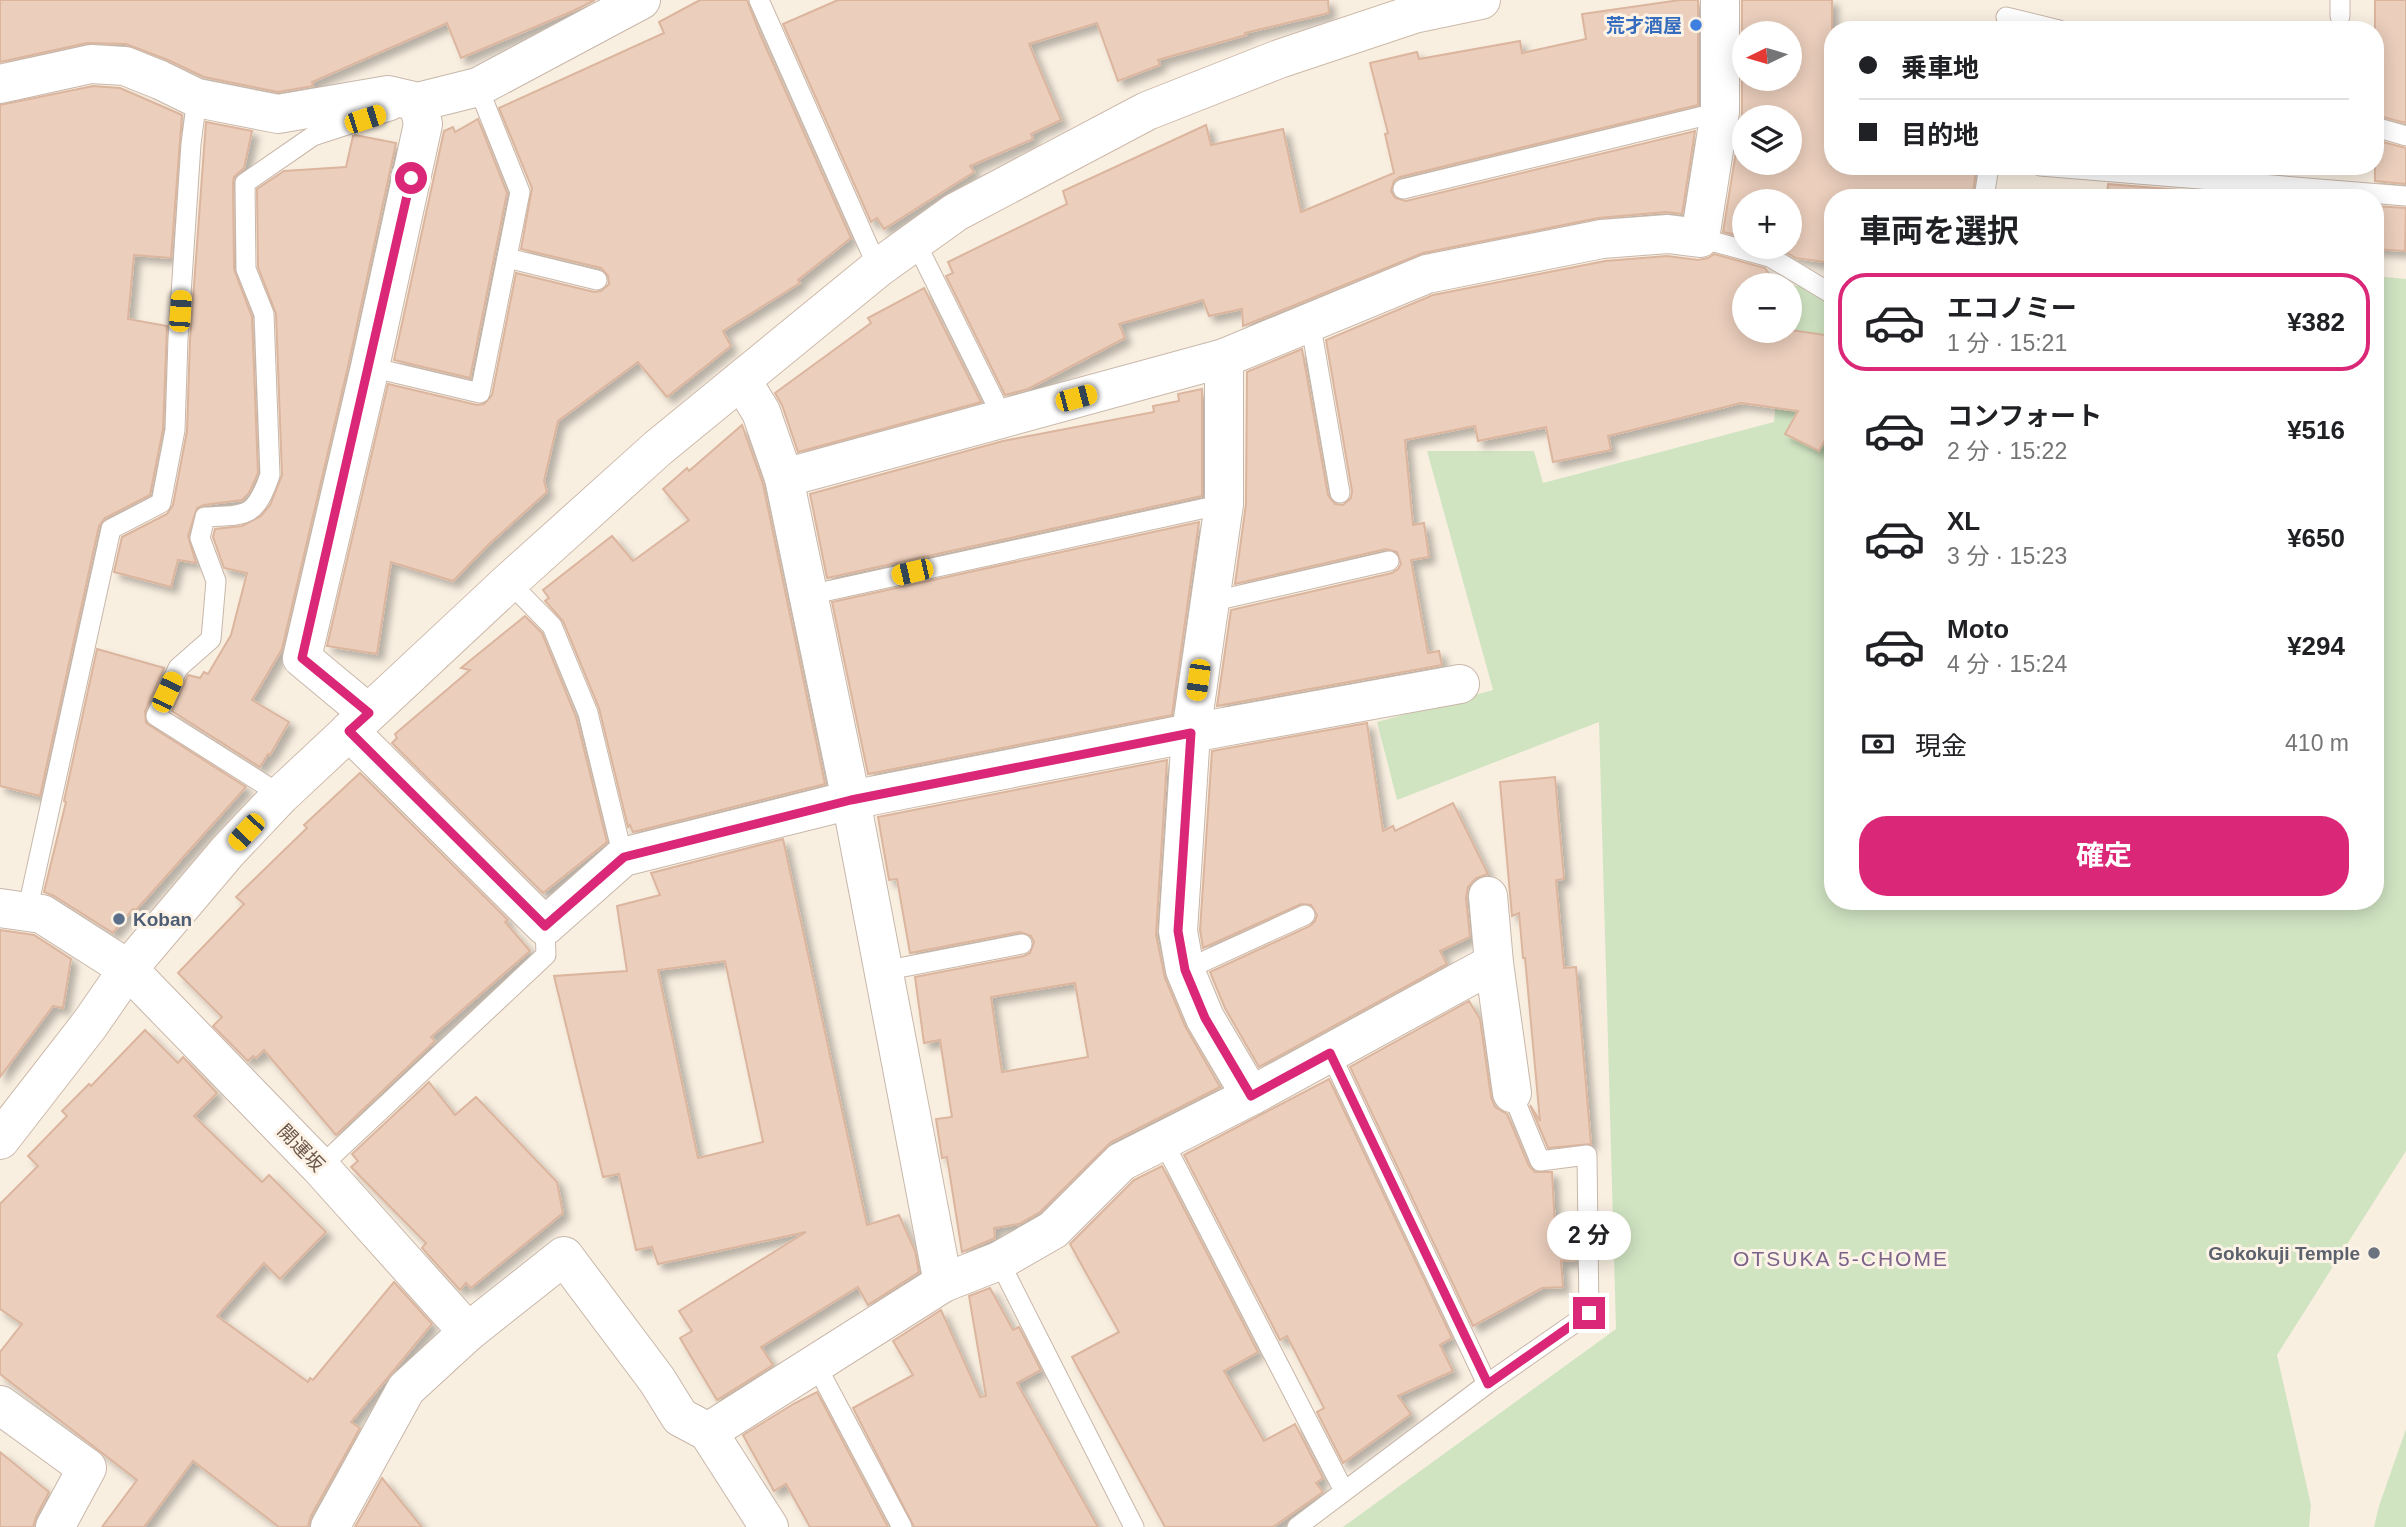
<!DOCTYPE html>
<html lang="ja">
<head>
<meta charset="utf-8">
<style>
  body { margin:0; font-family:Helvetica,"Noto Sans JP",sans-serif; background:#f2f2f2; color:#202124; height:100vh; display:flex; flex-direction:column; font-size:26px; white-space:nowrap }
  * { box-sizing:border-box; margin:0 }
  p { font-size:23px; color:#757577 }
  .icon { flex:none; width:38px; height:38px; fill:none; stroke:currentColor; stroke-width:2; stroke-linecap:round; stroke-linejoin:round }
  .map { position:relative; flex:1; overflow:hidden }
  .panel { position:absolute; left:1824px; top:189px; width:560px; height:721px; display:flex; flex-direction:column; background:#fff; border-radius:28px; box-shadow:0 4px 18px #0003 }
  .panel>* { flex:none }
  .banner { position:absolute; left:1824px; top:21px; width:560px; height:154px; border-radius:28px; box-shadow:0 4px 18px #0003; display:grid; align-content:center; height:154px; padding:0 35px; background:#fff }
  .needle { width:46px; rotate:265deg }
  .tools { position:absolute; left:1732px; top:21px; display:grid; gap:14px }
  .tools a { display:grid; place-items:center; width:70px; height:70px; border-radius:50%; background:#fff; box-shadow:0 4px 18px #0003; font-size:35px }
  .end { position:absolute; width:32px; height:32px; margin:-16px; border:9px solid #db2777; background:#fff; box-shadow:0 0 0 4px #fff }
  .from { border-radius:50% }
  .bubble { position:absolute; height:49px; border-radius:24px; background:#fff; box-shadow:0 4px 18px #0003; font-size:23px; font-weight:700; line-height:49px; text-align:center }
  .car { position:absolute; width:21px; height:42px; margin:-21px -10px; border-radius:9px; box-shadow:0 0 5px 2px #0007; background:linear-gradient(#f5c518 24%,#345 0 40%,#f5c518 0 76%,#345 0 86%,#f5c518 0) }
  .banner b { display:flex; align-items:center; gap:24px; height:66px; font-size:26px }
  .banner b+b { border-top:2px solid #e0e0e0 }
  .banner i { width:18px; height:18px; background:#202124 }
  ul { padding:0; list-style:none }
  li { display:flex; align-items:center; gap:21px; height:98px; margin:0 14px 10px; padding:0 21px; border:4px solid transparent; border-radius:28px }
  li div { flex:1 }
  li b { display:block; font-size:26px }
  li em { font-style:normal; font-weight:700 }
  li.on { border-color:#db2777 }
  li>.icon { width:63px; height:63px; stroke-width:1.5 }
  h2 { padding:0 35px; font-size:32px; line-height:84px }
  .pay { display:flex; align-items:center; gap:18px; height:77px; padding:0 35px; font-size:26px }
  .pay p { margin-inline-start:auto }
  .cta { display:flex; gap:14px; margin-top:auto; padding:14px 35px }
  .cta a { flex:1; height:80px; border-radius:28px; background:#db2777; color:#fff; font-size:28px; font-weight:700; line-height:80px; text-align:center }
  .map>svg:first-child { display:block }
</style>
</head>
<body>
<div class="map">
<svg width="2406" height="1527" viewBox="0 0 2406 1527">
  <defs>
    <filter id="shadow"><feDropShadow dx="6" dy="6" stdDeviation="3.5" flood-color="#0004"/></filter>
  </defs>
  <rect width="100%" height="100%" fill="#f9efe1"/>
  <g fill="#d0e4c2">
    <path d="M2375 276 2406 279V1151L2277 1355 2311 1505 2309 1527H1343L1616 1329 1599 722 1397 800 1377 722 1493 690 1427 451H1534L1543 483 1774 422 1783 331H1790V285L1787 284 1832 293V901H2375Z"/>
    <path d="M2406 1429V1527H2374L2379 1506Z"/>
  </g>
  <g fill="#ebcebc" stroke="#dbb59e" stroke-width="2" fill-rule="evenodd" filter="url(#shadow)">
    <path d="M0 0H595L573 11 461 58 447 23 312 82 313 86 278 92 204 77 168 60 126 44 87 43 0 62Z"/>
    <path d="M700 0H747L760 34 851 238 798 280 800 283 723 331 731 346 667 397 638 362 558 421 544 481 547 492 488 545 453 581 391 562 377 654 327 646 388 384 477 405 484 404 492 395 516 273 594 292 601 291 609 284 608 276 601 268 521 249 532 188 499 108 664 33 659 22Z"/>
    <path d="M838 0H1328L1329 13 1245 33 1246 35 1158 60 1160 65 1118 81 1097 23 1029 44 1061 120 1031 134 1033 139 970 166 974 172 884 229 877 218 871 222 783 24Z"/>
    <path d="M1680 0H1698V105L1400 177 1394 181 1391 191 1395 198 1406 201 1695 131 1682 214 1666 212 1598 218 1423 253 1243 326 1242 309 1209 316 1203 300 1119 324 1125 338 1028 389 1005 395 946 276 953 273 948 262 1067 204 1063 191 1206 125 1211 145 1283 129 1301 212 1394 173 1385 134 1388 133 1370 63 1417 52 1419 59 1520 41 1522 53 1586 39 1582 14Z"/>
    <path d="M1742 0H1832V166H1977L1972 198H1832V263L1796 258 1777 247H1790V201H1745V237L1723 232 1742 115ZM1745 33H1790V79H1745ZM1745 117H1790V163H1745Z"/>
    <path d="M2375 0H2406V123L2375 115Z"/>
    <path d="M93 86 120 88 182 115 171 258 134 255 128 319 167 326 163 429 150 495 105 518 99 526 40 796 0 786V105Z"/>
    <path d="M478 119 507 193 470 378 394 360 444 131 453 127 455 132Z"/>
    <path d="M206 122 252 131 244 168 234 177 233 183 234 269 252 317 258 473 249 493 242 500 204 505 197 508 188 536 196 563 178 560 171 587 114 572 122 537 167 514 173 505 187 431 190 340Z"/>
    <path d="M355 135 396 143 349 362 282 649 252 700 289 722 270 755 268 754 260 767 172 711 188 675 200 678 204 672 208 674 231 635 247 573 224 568 213 537 215 529 242 526 261 516 270 505 282 475 276 314 258 267 257 189 284 171 346 167 353 136Z"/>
    <path d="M2375 140 2406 148V184L2375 181Z"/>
    <path d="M2108 184 2239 195V198H2107Z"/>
    <path d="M2375 206 2406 208 2405 251 2375 249Z"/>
    <path d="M1714 254 1765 268 1769 274 1767 285H1745V331L1790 330 1832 336V427L1819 451 1785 434 1798 411 1741 403 1608 436 1611 450 1553 462 1546 427 1478 441 1475 426 1405 440 1413 525 1424 523 1429 557 1411 560 1428 653 1439 651 1442 665 1217 706 1231 610 1392 573 1398 569 1401 564 1397 552 1386 549 1235 584 1246 504 1247 372 1302 349 1328 495 1335 504 1343 505 1351 498 1352 491 1326 340 1433 295 1605 261 1667 256 1698 260 1708 258Z"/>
    <path d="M924 288 981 402 798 452 782 405 775 393 871 323 868 318Z"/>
    <path d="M1202 389V496L827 578 810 494 1003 441 1154 412 1153 406 1179 401 1178 394Z"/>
    <path d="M742 425 763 484 825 784 633 832 630 825 628 827 599 708 563 621 545 601 549 598 543 590 612 536 633 561 689 520 663 489 687 468 689 471Z"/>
    <path d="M1199 522 1172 715 868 774 832 602Z"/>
    <path d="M525 616 542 633 576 717 607 842 543 893 392 743 397 738 395 734 470 670 461 668Z"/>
    <path d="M97 649 164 668 145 711 146 723 246 787 136 910 133 909 113 933 54 896 44 892 66 802 64 801Z"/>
    <path d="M1367 723 1383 831 1393 826 1395 831 1453 803 1488 874 1476 878 1468 887 1466 898 1470 937 1440 951 1447 964 1259 1067 1225 1008 1210 972 1310 926 1315 921 1317 915 1311 905 1301 904 1203 948 1200 930 1212 751Z"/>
    <path d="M1167 760 1156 935 1165 978 1185 1026 1220 1087 1111 1142 1040 1212 1019 1224 994 1228 995 1238 962 1252 947 1157 942 1158 936 1119 952 1117 940 1040 924 1043 915 977 1024 956 1030 953 1034 942 1031 936 1020 932 910 953 897 879 889 880 878 817ZM1075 983 1088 1057 1002 1072 991 997Z"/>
    <path d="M360 773 508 920 505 922 530 951 431 1037 435 1041 336 1135 264 1050 256 1058 253 1056 248 1061 213 1026 222 1017 178 973 244 904 236 897 307 828 304 825Z"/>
    <path d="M1555 777 1564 879 1556 880 1564 968 1576 967 1591 1144 1548 1148 1530 1105 1540 1121 1525 958H1523L1519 913 1512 916 1500 782Z"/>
    <path d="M783 839 867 1225 899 1215 915 1251 919 1272 868 1305 858 1287 761 1347 773 1365 717 1400 680 1338 692 1331 679 1311 806 1232 658 1264 652 1247 636 1250 619 1174 603 1177 554 976 627 971 617 906 660 895 651 873ZM725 961 763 1142 698 1158 658 970Z"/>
    <path d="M0 930 34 935 71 959 63 1008 53 1006 0 1077Z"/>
    <path d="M1469 1001 1480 1019 1491 1097 1495 1107 1507 1114 1529 1166 1535 1172H1552L1555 1227 1576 1226V1260L1561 1261 1563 1287 1542 1288 1473 1326 1350 1067Z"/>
    <path d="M145 1030 178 1063 183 1057 217 1093 194 1116 262 1182 269 1175 326 1232 280 1279 264 1263 217 1316 308 1382 310 1378 313 1380 394 1282 432 1324 351 1422 360 1428 311 1516 308 1527H279L193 1461 144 1527H102L137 1480 0 1374V1352L22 1324 0 1309V1204L38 1166 28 1156 67 1116 62 1111 89 1084 91 1086Z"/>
    <path d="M1329 1079 1452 1338 1440 1345 1453 1371 1398 1396 1411 1414 1343 1463 1317 1412 1324 1408 1287 1336 1280 1340 1184 1155Z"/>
    <path d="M429 1082 455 1115 476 1097 557 1182 563 1213 471 1288 466 1283 460 1290 422 1248 426 1243 351 1167 358 1161 352 1154Z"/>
    <path d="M1162 1166 1258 1352 1224 1371 1264 1441 1295 1424 1323 1478 1316 1483 1323 1492 1273 1527H1165L1072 1357 1119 1332 1070 1244 1134 1180Z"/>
    <path d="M990 1288 1013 1330 1019 1327 1041 1370 1017 1383 1098 1527H914L853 1408 913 1375 893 1341 941 1310 980 1397 986 1396 969 1296Z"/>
    <path d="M817 1392 888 1527H810L786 1484 774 1491 743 1435 795 1403Z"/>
    <path d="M0 1452 49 1492 36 1517 33 1527H0Z"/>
    <path d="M382 1478 422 1527H355Z"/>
  </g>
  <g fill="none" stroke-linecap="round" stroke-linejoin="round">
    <g stroke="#c8b7aa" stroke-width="21">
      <g id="lane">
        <path d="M759 0 878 268"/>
        <path d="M2340 0V16"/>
        <path d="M2006 17 2059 30"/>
        <path d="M2375 127 2406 136"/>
        <path d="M2040 166 2406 196"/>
        <path d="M1403 189 1720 112"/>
        <path d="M1984 198 1989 166"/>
        <path d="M1700 238 1770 257 1832 294"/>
        <path d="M915 241 1003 418"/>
        <path d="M507 258 597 280"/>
        <path d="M1310 321 1340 493"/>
        <path d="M370 367 480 393 520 192 478 87"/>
        <path d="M509 582 552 626 588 713 623 857"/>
        <path d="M809 595 1224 504"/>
        <path d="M1210 602 1389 561"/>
        <path d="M281 795 156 716 178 668 211 639 216 581 200 538 205 517C247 515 255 518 270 475L264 314 246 269 245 183 313 136 393 110"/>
        <path d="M27 912 111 529 161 503 175 430 178 339 191 144 197 98"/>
        <path d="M1185 970 1305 915"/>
        <path d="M883 971 1022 944"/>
        <path d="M1330 1053 1487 1384"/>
        <path d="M1163 1141 1344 1491"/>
        <path d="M320 1167 546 955 545 926"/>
        <path d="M999 1261 1134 1527"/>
        <path d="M815 1363 902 1527"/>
        <path d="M1297 1527 1487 1384 1589 1313 1587 1155 1540 1161 1512 1093"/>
      </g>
    </g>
    <g stroke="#c8b7aa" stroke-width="40">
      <g id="street">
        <path d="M0 84 91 64 125 66 160 80 197 98 278 114 388 95 418 102 478 87 641 0"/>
        <path d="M1224 358V504L1191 733 1178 931 1185 970 1205 1018 1251 1096"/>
        <path d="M742 381 761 412 784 478 851 800 943 1283"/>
        <path d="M784 478 1224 358 1427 274 1602 239 1668 234 1700 238 1720 112V0"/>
        <path d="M368 713 302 658 370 367 423 124 418 102"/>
        <path d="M349 731 545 926 623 857 851 800 1191 733 1460 684"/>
        <path d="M1488 896 1494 963 1512 1093"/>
        <path d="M0 908 42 914 128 969 320 1167 468 1332"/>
        <path d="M0 1405 87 1468 55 1527"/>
        <path d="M708 1432 943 1283 999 1261 1053 1230 1121 1162 1251 1096 1494 963"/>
        <path d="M330 1527 406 1389 468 1332 564 1256 657 1380 680 1417 708 1432 769 1527"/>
      </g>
    </g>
    <g stroke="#cdb9aa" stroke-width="40">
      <path id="secondary" d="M0 1140 90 1024 128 969 228 851 281 795 509 582 658 448 878 268 956 212 1147 111 1279 59 1414 14 1481 0"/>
    </g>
    <use href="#lane" stroke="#fff" stroke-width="19"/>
    <use href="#street" stroke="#fff" stroke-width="38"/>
    <use href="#secondary" stroke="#fff" stroke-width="38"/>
  </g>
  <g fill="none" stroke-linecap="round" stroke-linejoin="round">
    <path stroke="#db2777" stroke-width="9" d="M411 178 302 658 369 713 349 731 545 926 624 857 851 800 1191 733 1178 931 1185 970 1205 1018 1251 1096 1330 1053 1488 1384 1589 1313"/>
  </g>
  <circle fill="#3f7fe0" stroke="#fcf3e6" stroke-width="2.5" cx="1696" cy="25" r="7"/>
  <circle fill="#5c6f8a" stroke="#fcf3e6" stroke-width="2.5" cx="119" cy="919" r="7"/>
  <circle fill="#6b7280" stroke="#fcf3e6" stroke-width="2.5" cx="2374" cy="1253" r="7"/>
  <g text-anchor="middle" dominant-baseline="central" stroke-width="6" stroke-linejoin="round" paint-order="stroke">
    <g font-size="19" font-weight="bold" fill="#366cbe" stroke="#fcf3e6" text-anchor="end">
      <text x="1682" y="25">荒才酒屋</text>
    </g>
    <g font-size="19" font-weight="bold" fill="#4e5e75" stroke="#fcf3e6" text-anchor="start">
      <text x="133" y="919">Koban</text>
    </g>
    <g font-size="19" fill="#6d574b" stroke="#fcf3e6">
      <text transform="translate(301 1148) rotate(46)">開運坂</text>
    </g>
    <g font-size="19" font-weight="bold" fill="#5b616d" stroke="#fcf3e6" text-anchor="end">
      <text x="2360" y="1253">Gokokuji Temple</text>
    </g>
    <g font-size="21" letter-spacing="2" fill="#7b638a" stroke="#fcf3e6">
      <text x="1841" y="1258">OTSUKA 5-CHOME</text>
    </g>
  </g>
</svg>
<div class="tools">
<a><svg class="needle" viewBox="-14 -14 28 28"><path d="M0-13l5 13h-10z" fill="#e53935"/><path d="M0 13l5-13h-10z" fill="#757577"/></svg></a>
<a><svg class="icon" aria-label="layers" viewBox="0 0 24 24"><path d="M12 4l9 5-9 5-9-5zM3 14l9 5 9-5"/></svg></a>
<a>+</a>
<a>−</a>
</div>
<i class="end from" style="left:411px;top:178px"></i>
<i class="end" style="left:1589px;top:1313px"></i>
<div class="bubble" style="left:1547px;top:1211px;width:84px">2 分</div>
<i class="car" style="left:365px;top:119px;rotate:72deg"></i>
<i class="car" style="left:180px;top:311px;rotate:4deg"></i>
<i class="car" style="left:1076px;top:398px;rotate:75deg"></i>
<i class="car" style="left:912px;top:572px;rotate:257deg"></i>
<i class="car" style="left:1198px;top:680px;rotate:188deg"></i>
<i class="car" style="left:167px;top:692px;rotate:25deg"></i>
<i class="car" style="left:246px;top:832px;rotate:223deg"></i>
<div class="banner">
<b><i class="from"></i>乗車地</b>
<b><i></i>目的地</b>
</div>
<section class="panel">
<h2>車両を選択</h2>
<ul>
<li class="on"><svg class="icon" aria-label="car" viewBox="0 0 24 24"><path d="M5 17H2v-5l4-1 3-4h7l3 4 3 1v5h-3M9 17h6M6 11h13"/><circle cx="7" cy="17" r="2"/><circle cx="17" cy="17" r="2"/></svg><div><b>エコノミー</b><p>1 分 · 15:21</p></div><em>¥382</em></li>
<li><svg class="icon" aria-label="car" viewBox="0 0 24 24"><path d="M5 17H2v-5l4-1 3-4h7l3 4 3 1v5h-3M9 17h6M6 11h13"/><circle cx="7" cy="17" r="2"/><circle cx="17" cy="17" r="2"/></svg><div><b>コンフォート</b><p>2 分 · 15:22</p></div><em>¥516</em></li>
<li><svg class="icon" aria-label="car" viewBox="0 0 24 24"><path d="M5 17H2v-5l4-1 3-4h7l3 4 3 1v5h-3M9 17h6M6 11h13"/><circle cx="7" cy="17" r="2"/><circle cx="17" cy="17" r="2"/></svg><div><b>XL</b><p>3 分 · 15:23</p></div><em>¥650</em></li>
<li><svg class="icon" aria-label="car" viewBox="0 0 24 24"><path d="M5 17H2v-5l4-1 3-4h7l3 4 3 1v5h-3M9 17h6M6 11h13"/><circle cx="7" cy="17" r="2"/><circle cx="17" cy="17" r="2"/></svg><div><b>Moto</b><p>4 分 · 15:24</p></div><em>¥294</em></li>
</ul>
<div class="pay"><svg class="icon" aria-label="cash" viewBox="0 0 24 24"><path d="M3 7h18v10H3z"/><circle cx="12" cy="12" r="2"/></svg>現金<p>410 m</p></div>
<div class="cta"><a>確定</a></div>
</section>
</div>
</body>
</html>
